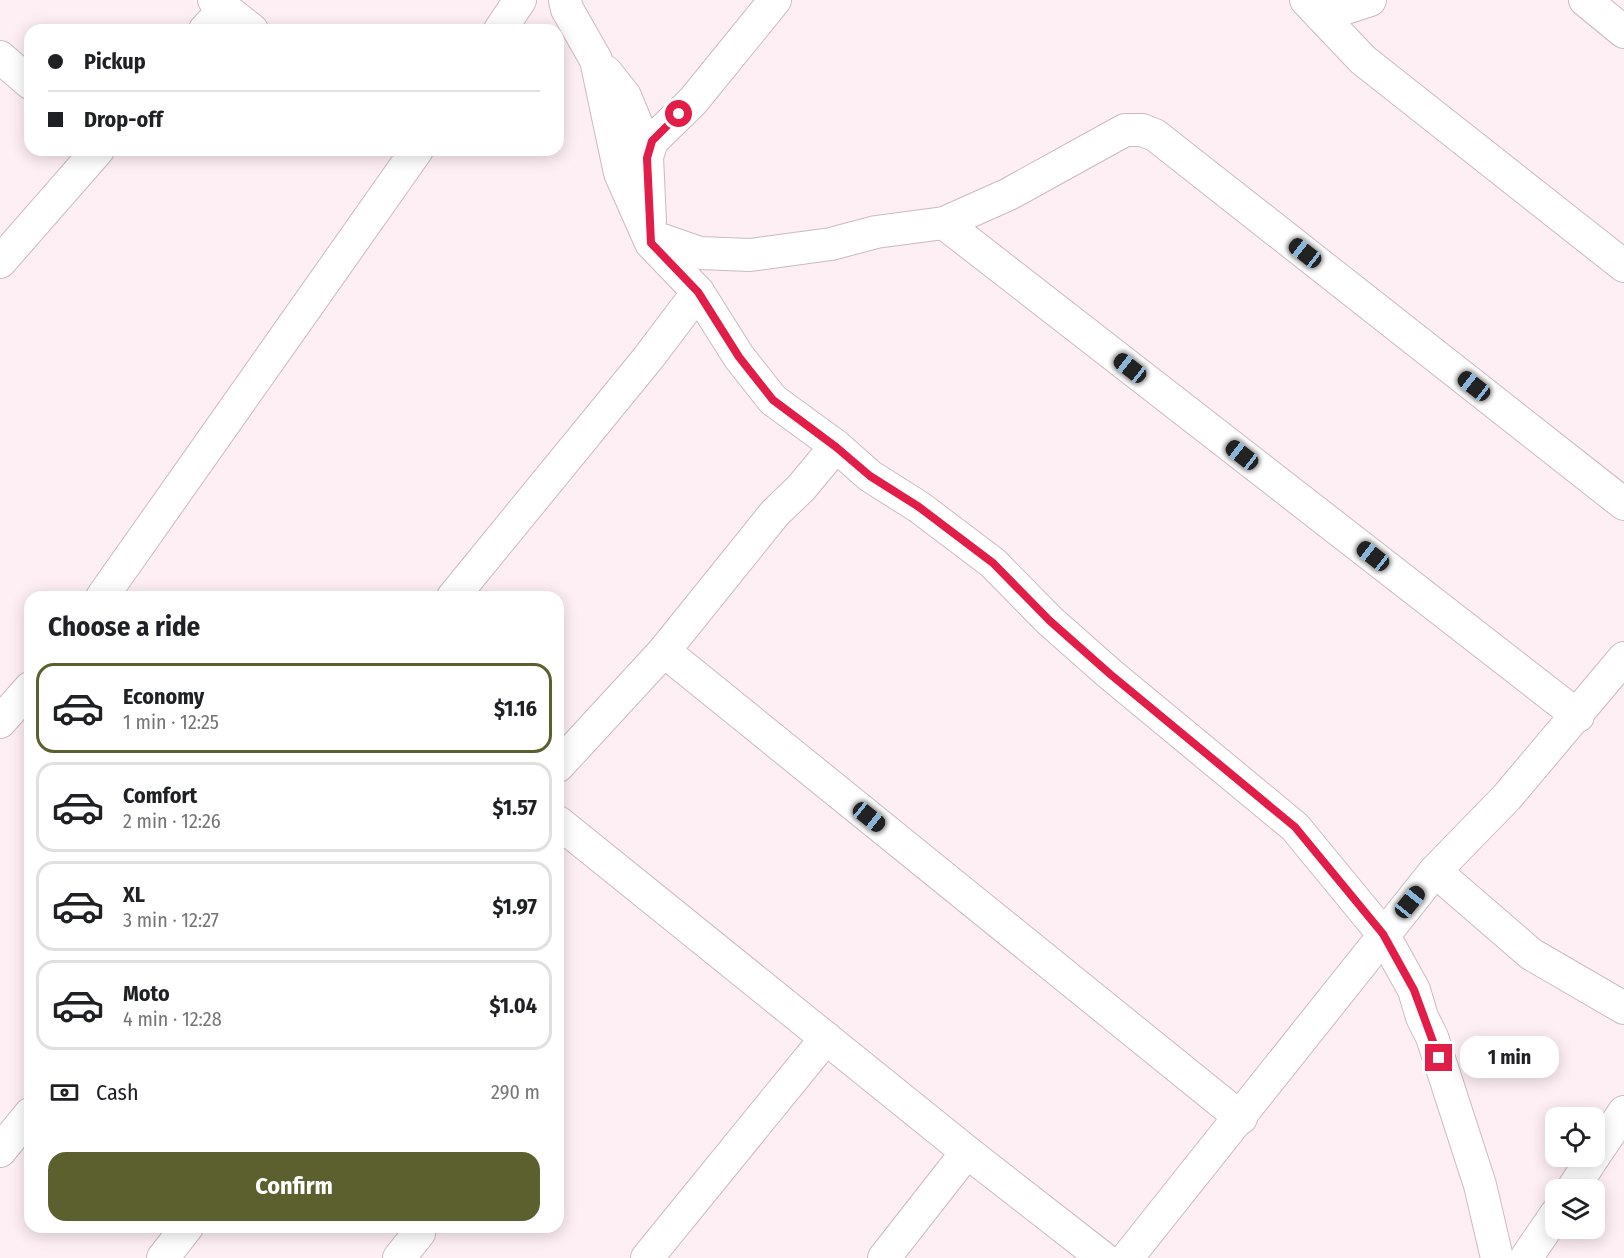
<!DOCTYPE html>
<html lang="en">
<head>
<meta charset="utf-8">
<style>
  body { margin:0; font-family:"Fira Sans Condensed",sans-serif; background:#f6f6f6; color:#202124; height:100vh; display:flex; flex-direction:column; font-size:22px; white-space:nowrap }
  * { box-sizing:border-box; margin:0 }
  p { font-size:20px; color:#757577 }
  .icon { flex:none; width:33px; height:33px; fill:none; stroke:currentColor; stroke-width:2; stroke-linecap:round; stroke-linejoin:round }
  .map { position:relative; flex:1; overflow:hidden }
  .side { position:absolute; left:24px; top:591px; width:540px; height:642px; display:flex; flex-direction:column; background:#fff; border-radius:18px; box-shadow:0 3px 15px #0003 }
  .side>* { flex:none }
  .top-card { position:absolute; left:24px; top:24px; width:540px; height:132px; border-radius:18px; box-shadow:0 3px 15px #0003; display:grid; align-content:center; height:132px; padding:0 24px; background:#fff }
  .buttons { position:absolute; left:1545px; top:1107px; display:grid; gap:12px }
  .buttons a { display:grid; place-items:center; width:60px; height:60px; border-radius:12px; background:#fff; box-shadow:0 3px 15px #0003; font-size:30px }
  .end { position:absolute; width:27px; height:27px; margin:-14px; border:8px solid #e11d48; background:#fff; box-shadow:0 0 0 3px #fff }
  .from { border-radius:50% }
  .bubble { position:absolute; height:42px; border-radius:18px; background:#fff; box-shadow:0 3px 15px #0003; font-size:20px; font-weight:700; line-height:42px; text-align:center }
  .car { position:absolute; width:18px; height:36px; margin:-18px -9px; border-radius:8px; box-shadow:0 0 4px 2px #0007; background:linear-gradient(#222 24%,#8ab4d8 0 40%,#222 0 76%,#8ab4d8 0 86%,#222 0) }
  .top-card b { display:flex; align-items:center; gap:21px; height:57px; font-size:22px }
  .top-card b+b { border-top:2px solid #e0e0e0 }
  .top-card i { width:15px; height:15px; background:#202124 }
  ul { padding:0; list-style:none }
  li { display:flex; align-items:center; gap:18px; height:90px; margin:0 12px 9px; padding:0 12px; border:3px solid #e0e0e0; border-radius:18px }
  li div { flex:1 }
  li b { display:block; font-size:22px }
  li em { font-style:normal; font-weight:700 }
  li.on { border-color:#5c602e }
  li>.icon { width:54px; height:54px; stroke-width:1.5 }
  h2 { padding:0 24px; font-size:27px; line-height:72px }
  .pay { display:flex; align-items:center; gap:15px; height:66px; padding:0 24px; font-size:22px }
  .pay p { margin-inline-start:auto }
  .primary-button { display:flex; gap:12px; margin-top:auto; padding:12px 24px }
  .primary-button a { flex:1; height:69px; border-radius:18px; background:#5c602e; color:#fff; font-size:24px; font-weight:700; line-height:69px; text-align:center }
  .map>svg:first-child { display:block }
</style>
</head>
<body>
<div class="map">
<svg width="1624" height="1258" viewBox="0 0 1624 1258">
  <rect width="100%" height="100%" fill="#feeff4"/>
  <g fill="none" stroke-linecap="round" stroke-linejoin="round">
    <g stroke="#cbbac0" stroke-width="34">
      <g id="street">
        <path d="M214 0 252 30"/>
        <path d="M1306 0 1363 60 1624 266"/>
        <path d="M1585 0 1624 32"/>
        <path d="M1321 16 1370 0"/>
        <path d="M205 30 224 9"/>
        <path d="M500 30 520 0"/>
        <path d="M0 57 30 83"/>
        <path d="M606 72 625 96 648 152"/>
        <path d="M650 221 647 157 652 141 693 101 775 0"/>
        <path d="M944 223 1578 716"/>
        <path d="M651 236 700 253 750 255 831 244 876 232 944 223 1009 194 1125 130H1142L1155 135 1624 504"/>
        <path d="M0 262 98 150"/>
        <path d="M836 446 870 476 919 507 993 563 1050 621 1110 674 1295 827 1383 934 1414 990 1422 1017 1432 1037 1480 1185 1497 1258"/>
        <path d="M102 597 417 150"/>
        <path d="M453 597 649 357 698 292"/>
        <path d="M664 651 1241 1118"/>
        <path d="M0 722 30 688"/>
        <path d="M558 766 664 651 775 513 801 488 836 446 773 400 739 357 698 292 651 243 620 173 596 60 567 9 565 0"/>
        <path d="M558 822 967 1152 1103 1258"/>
        <path d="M1435 871 1531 954 1624 1008"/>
        <path d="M0 1151 30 1114"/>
        <path d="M1594 1156 1624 1112"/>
        <path d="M1572 1190 1594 1156"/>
        <path d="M163 1258 187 1227"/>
        <path d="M399 1258 419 1233"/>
        <path d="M647 1258 826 1038"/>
        <path d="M884 1258 967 1152"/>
        <path d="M1127 1258 1435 871 1507 797 1624 658"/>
        <path d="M1526 1258 1556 1214"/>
      </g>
    </g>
    <use href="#street" stroke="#fff" stroke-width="32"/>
  </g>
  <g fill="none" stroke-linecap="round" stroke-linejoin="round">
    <path stroke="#e11d48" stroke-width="8" d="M679 114 652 141 647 158 651 243 698 292 739 357 773 400 836 447 870 476 919 507 993 563 1050 621 1110 674 1295 827 1383 934 1414 990 1439 1058"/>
  </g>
</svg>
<div class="buttons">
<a><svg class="icon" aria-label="locate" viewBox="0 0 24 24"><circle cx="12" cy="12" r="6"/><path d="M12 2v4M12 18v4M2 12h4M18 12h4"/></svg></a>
<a><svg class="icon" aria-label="layers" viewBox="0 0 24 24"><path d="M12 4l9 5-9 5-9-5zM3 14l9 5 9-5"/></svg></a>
</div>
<i class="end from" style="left:679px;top:114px"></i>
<i class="end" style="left:1439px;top:1058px"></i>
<div class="bubble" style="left:1460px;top:1036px;width:99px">1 min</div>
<i class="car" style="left:1305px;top:253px;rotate:308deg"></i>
<i class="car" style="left:1130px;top:368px;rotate:308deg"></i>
<i class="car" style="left:1474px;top:386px;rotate:308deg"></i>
<i class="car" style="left:1242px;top:455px;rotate:308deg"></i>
<i class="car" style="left:1373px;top:556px;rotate:308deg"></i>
<i class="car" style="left:869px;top:817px;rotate:129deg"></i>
<i class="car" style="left:1410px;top:902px;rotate:39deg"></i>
<div class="top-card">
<b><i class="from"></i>Pickup</b>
<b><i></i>Drop-off</b>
</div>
<section class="side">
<h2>Choose a ride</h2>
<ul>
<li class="on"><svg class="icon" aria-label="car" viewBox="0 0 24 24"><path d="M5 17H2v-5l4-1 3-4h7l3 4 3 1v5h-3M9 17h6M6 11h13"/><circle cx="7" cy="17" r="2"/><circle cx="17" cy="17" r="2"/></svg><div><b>Economy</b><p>1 min · 12:25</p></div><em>$1.16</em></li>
<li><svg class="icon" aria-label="car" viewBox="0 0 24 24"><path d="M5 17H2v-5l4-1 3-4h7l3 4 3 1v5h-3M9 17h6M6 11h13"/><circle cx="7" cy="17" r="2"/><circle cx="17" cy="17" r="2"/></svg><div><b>Comfort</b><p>2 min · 12:26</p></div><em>$1.57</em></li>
<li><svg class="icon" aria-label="car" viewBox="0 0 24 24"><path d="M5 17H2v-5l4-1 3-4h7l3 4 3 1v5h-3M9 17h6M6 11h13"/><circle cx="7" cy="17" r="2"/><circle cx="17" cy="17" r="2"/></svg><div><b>XL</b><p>3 min · 12:27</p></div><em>$1.97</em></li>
<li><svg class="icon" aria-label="car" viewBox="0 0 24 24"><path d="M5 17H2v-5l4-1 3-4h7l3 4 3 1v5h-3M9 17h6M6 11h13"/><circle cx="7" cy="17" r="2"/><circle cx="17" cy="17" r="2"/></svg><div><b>Moto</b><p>4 min · 12:28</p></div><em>$1.04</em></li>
</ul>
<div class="pay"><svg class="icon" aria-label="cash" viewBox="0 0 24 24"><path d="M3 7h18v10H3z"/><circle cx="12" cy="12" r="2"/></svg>Cash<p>290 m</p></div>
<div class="primary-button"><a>Confirm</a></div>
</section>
</div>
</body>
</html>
